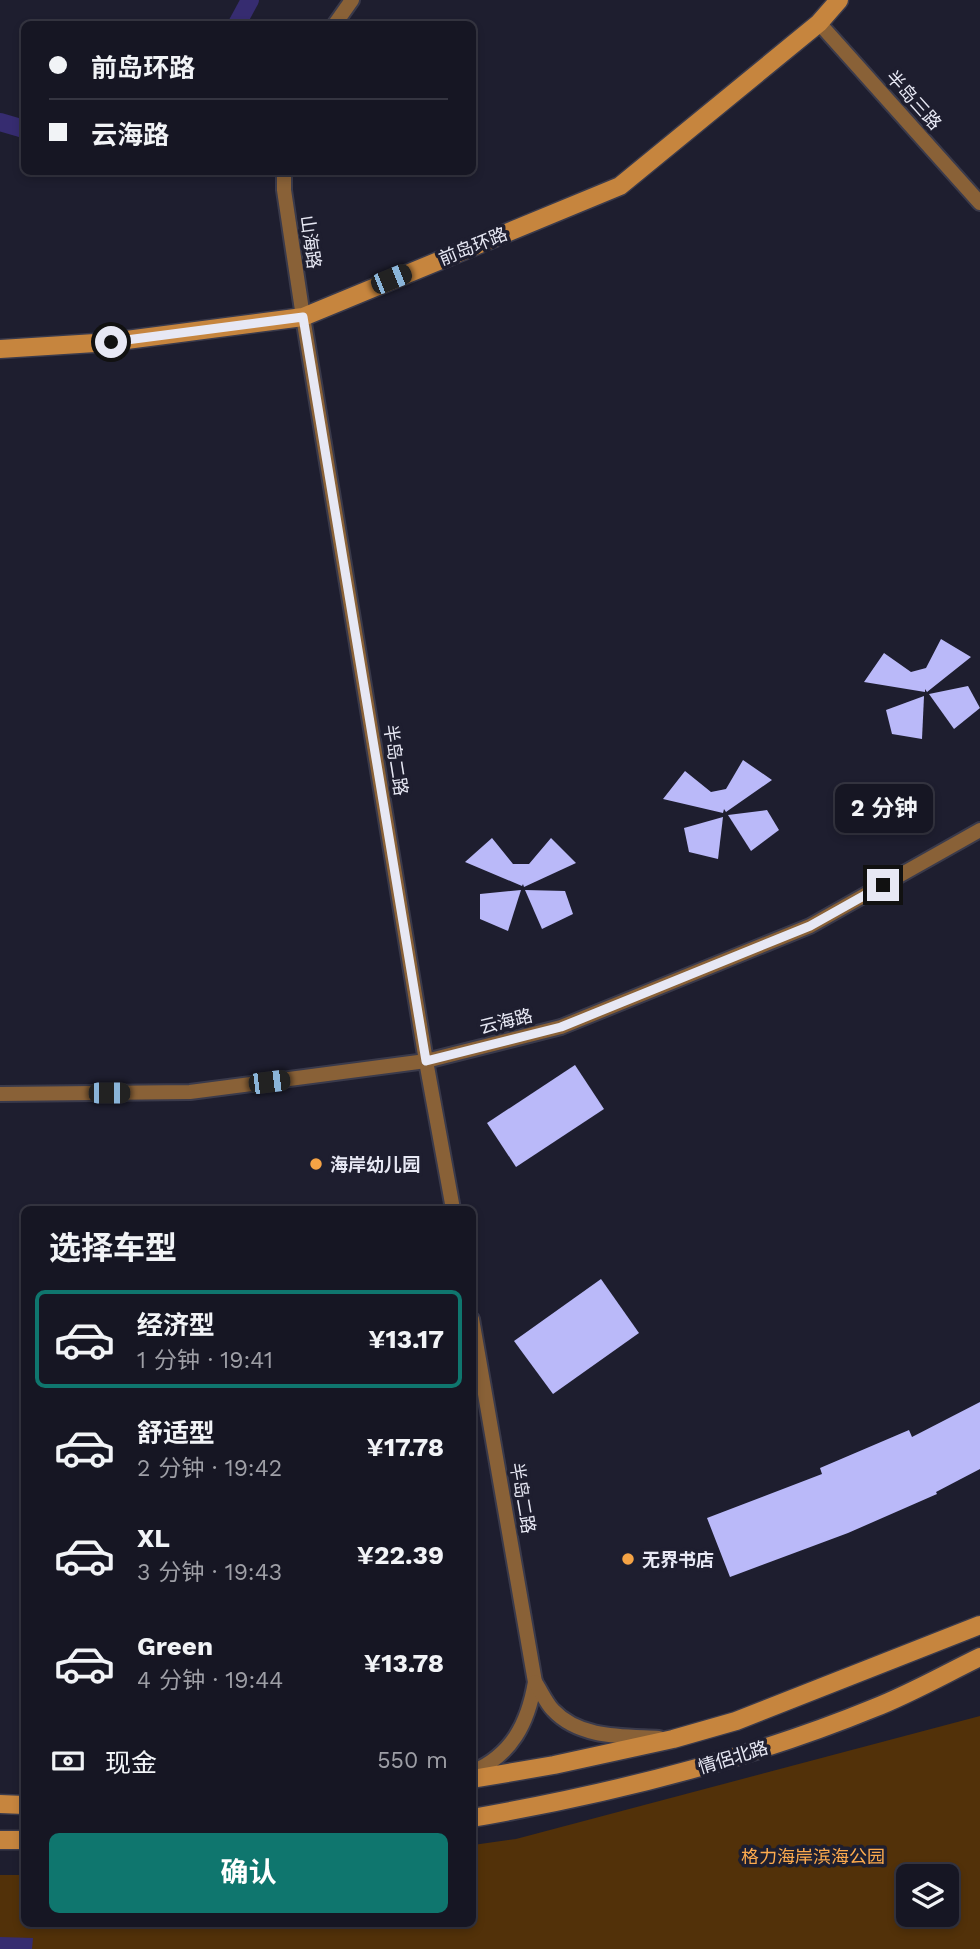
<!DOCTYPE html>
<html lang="zh">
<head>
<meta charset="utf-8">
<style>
  body { margin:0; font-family:"Work Sans","Noto Sans SC",sans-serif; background:#232330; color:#f1f3f6; height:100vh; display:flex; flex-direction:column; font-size:26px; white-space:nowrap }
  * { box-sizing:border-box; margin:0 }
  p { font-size:23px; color:#9e9fa6 }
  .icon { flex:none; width:38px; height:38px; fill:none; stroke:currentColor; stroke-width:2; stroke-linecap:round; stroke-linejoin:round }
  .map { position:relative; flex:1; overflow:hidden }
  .side { position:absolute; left:21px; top:1206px; width:455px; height:721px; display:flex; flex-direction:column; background:#161623; border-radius:10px; box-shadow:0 4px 10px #0003,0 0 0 2px #353541 }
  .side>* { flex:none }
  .top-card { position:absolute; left:21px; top:21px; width:455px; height:154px; border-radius:10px; box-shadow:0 4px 10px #0003,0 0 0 2px #353541; display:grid; align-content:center; height:154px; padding:0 28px; background:#161623 }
  .tools { position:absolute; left:896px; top:1864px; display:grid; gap:14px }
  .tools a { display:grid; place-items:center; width:63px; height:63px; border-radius:10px; background:#161623; box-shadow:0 4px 10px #0003,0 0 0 2px #353541; font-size:35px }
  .end { position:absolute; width:32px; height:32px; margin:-16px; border:9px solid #e7e8f4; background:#111; box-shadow:0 0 0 4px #111 }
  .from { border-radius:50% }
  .bubble { position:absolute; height:49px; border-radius:10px; background:#161623; box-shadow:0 4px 10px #0003,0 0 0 2px #353541; font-size:23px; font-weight:700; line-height:49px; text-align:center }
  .car { position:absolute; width:21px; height:42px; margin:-21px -10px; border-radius:9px; box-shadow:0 0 5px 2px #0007; background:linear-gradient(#222 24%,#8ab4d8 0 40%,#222 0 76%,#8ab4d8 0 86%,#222 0) }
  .top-card b { display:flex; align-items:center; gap:24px; height:66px; font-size:26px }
  .top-card b+b { border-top:2px solid #353541 }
  .top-card i { width:18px; height:18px; background:#f1f3f6 }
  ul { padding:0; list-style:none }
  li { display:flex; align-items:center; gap:21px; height:98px; margin:0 14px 10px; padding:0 14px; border:4px solid transparent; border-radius:10px }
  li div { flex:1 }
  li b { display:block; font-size:26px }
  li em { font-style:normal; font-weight:700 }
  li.active { border-color:#0f766e }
  li>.icon { width:63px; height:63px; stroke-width:1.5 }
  h2 { padding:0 28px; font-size:32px; line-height:84px }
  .pay { display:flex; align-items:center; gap:18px; height:77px; padding:0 28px; font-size:26px }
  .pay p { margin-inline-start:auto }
  .button { display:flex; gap:14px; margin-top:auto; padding:14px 28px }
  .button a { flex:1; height:80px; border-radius:10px; background:#0f766e; color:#fff; font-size:28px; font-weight:700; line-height:80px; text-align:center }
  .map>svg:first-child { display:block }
</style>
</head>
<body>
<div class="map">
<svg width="980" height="1949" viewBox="0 0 980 1949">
  <rect width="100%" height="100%" fill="#1e1e2f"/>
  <path fill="#523109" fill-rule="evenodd" d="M980 1716V1949H0V1875H24V1923H472L473 1845 516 1839ZM908 1876H947V1914H908Z"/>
  <path fill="#362c70" d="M0 1937 33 1938 32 1949H0Z"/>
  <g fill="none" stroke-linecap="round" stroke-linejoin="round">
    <g stroke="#362c70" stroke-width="18">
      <path d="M237 24 250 0"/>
      <path d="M0 122 24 129"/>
    </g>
  </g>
  <g fill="#bab9f9">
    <path d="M941 639 971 657 927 692 925 689V692L864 682 884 653 911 672 926 668Z"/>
    <path d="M968 686 980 708 954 729 929 694Z"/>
    <path d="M924 696 922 739 892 734 886 710Z"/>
    <path d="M743 760 772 780 726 812 724 809 723 813 663 799 685 771 711 792 726 789Z"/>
    <path d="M767 810 779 830 751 851 728 815Z"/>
    <path d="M723 817 718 859 689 852 684 828Z"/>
    <path d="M492 838 513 864H529L551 838 576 863 524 887 523 884 522 886 465 862Z"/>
    <path d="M521 890 508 931 480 919V894Z"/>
    <path d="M525 890 565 891 573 914 542 929Z"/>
    <path d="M575 1065 604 1109 516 1167 487 1123Z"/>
    <path d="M601 1279 639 1333 553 1394 514 1341Z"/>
    <path d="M980 1402V1469L936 1492 937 1494 848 1533 730 1577 707 1518 822 1474 820 1468 909 1430 912 1437Z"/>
  </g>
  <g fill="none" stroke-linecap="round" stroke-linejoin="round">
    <g stroke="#3a3a4b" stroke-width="18">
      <g id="street">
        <path d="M819 23 980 203"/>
        <path d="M335 24 352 0"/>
        <path d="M284 172V190L303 317 426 1061 453 1209"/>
        <path d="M0 1094 190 1092 426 1061 561 1027 810 926 980 830"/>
        <path d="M472 1319 535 1682C528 1723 512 1755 472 1772"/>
        <path d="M535 1682C541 1691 546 1703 553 1710 580 1739 624 1736 659 1738"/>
      </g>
    </g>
    <g stroke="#3a3a4b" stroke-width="21">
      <g id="secondary">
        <path d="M0 349 111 342 303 317 620 186 819 23 839 0"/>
        <path d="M472 1779 554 1765 673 1739 736 1721 980 1625"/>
        <path d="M0 1804 24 1805"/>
        <path d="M472 1818C609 1794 745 1761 874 1708 910 1694 945 1674 980 1657"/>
        <path d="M0 1840H24"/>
      </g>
    </g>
    <use href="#street" stroke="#896137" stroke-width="14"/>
    <use href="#secondary" stroke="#c6853e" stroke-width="18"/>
  </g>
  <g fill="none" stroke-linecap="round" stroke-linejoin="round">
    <path stroke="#e7e8f4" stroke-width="9" d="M111 342 303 317 426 1061 561 1027 810 926 883 885"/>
  </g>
  <g fill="#f5a345" stroke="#1e1e2f" stroke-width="2.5">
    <circle cx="316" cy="1164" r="7"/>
    <circle cx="628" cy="1559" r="7"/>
  </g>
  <g text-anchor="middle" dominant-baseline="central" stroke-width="7" stroke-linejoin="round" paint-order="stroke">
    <g font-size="18" fill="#e7e8f4" stroke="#1e1e2f">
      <text transform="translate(914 100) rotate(48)">半岛三路</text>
      <text transform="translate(311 242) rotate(82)">山海路</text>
      <text transform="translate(473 246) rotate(-22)">前岛环路</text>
      <text transform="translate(396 760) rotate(81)">半岛二路</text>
      <text transform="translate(506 1021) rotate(-14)">云海路</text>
      <text transform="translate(523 1498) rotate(80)">半岛二路</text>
      <text transform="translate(733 1757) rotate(-17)">情侶北路</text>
    </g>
    <g font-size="18" font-weight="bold" fill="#e7e8f4" stroke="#1e1e2f" text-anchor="start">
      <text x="330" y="1164">海岸幼儿园</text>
      <text x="642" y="1559">无界书店</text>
    </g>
    <g font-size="18" fill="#fcaa4e" stroke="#1e1e2f">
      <text x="813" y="1856">格力海岸滨海公园</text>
    </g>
  </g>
</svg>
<div class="tools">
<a><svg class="icon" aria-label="layers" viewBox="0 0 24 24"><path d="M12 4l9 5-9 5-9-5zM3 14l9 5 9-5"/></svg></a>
</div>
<i class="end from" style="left:111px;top:342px"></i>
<i class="end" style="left:883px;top:885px"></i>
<div class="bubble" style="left:835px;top:784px;width:98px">2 分钟</div>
<i class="car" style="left:391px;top:279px;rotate:68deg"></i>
<i class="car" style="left:269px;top:1082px;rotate:83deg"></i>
<i class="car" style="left:109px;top:1093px;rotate:90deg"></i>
<div class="top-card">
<b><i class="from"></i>前岛环路</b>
<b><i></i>云海路</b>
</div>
<section class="side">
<h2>选择车型</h2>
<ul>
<li class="active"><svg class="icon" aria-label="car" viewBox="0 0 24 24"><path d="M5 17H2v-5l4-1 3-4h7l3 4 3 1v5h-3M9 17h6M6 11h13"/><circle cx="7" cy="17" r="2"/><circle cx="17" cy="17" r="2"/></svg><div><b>经济型</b><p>1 分钟 · 19:41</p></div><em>¥13.17</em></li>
<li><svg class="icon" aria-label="car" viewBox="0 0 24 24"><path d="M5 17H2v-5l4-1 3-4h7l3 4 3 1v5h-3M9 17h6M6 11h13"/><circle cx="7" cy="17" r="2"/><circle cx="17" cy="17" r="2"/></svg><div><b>舒适型</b><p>2 分钟 · 19:42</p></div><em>¥17.78</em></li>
<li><svg class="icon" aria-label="car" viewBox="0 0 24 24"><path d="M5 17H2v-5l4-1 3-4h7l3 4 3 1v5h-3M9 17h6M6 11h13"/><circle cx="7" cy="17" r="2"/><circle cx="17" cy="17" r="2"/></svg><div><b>XL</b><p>3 分钟 · 19:43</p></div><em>¥22.39</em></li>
<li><svg class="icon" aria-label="car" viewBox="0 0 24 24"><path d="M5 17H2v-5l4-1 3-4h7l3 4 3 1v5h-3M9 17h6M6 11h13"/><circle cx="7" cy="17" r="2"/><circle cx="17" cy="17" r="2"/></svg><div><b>Green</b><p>4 分钟 · 19:44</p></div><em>¥13.78</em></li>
</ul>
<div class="pay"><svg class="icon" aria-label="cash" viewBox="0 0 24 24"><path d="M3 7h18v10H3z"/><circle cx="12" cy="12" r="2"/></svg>现金<p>550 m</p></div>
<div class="button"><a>确认</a></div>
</section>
</div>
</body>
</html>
